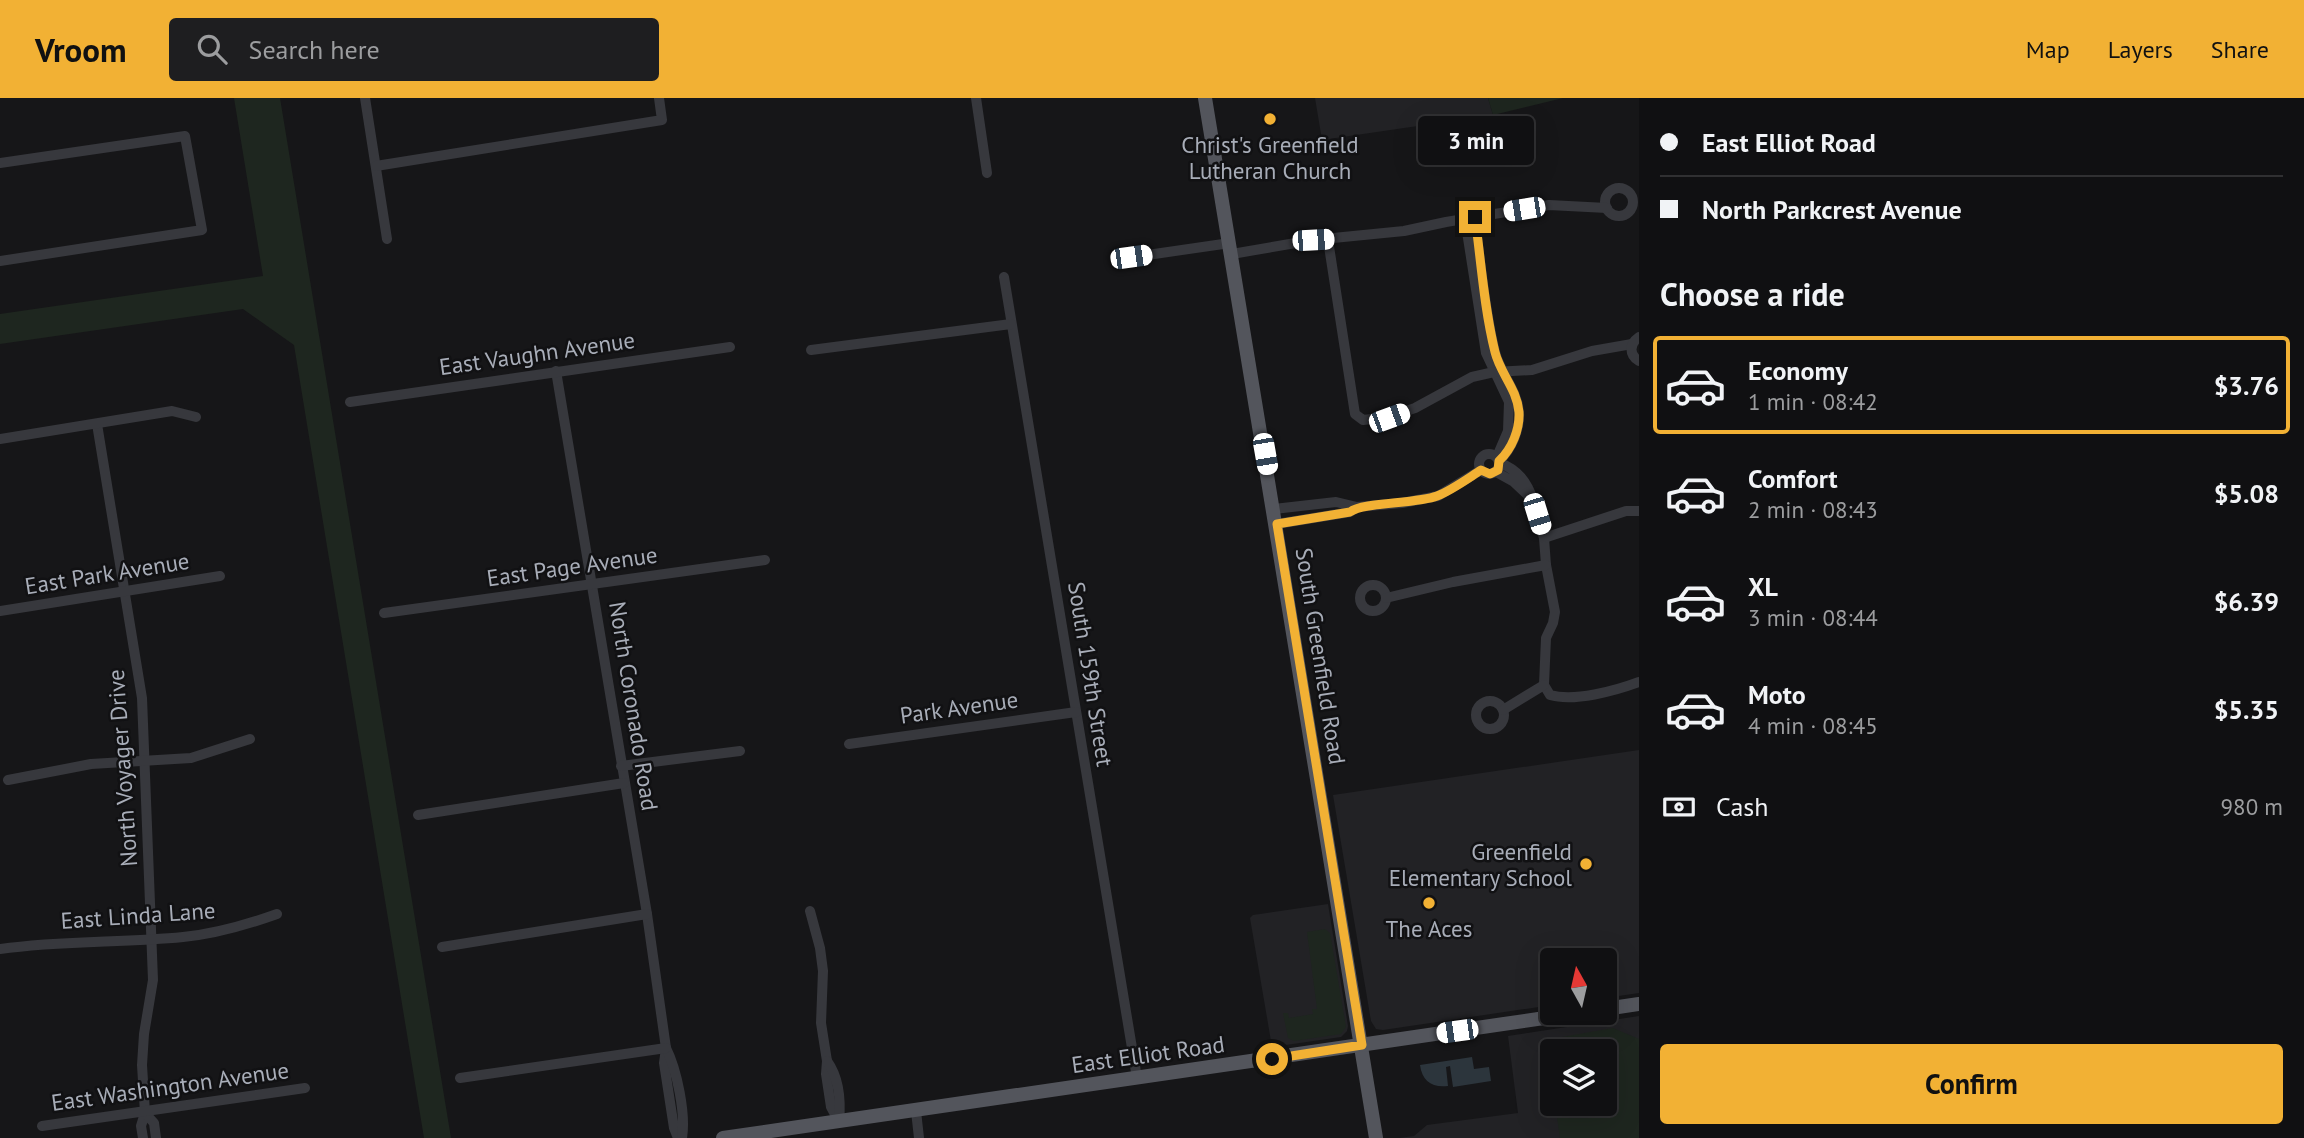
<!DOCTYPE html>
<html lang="en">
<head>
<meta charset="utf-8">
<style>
  body { margin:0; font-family:"PT Sans",sans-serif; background:#1e1e20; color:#f1f3f6; height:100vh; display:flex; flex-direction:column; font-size:26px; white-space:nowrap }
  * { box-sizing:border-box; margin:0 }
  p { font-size:23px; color:#9c9d9f }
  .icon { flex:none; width:38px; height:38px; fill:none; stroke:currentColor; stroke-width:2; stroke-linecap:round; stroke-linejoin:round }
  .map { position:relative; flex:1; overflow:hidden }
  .panel { display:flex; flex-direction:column; background:#101012; width:665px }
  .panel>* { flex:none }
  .banner { display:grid; align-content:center; height:154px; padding:0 21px; background:#101012 }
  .needle { width:46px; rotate:352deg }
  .fabs { position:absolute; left:1540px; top:850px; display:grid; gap:14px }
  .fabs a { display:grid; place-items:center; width:77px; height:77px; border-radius:7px; background:#101012; box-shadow:0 7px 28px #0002,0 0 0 2px #303032; font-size:35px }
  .end { position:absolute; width:32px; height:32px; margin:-16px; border:9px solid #f2b134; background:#111; box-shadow:0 0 0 4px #111 }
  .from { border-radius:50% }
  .bubble { position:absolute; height:49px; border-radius:7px; background:#101012; box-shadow:0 7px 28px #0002,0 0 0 2px #303032; font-size:23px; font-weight:600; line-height:49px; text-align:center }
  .car { position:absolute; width:21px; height:42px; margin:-21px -10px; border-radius:9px; box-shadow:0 0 5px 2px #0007; background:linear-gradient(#fff 24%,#345 0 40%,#fff 0 76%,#345 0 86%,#fff 0) }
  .banner b { display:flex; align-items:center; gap:24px; height:66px; font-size:26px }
  .banner b+b { border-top:2px solid #303032 }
  .banner i { width:18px; height:18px; background:#f1f3f6 }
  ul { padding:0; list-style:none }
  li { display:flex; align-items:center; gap:21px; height:98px; margin:0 14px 10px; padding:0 7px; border:4px solid transparent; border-radius:7px }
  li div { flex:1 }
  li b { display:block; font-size:26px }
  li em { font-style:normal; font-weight:600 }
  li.selected { border-color:#f2b134 }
  li>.icon { width:63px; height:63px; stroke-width:1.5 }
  h2 { padding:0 21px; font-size:32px; line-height:84px }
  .pay { display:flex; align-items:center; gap:18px; height:77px; padding:0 21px; font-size:26px }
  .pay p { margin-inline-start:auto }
  .button { display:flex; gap:14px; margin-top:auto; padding:14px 21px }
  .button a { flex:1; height:80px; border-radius:7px; background:#f2b134; color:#111; font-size:28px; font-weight:600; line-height:80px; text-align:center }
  header { display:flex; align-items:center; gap:42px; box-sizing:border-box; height:98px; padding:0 35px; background:#f2b134; color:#111 }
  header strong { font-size:33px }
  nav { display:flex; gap:38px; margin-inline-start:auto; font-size:24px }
  .search { width:490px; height:63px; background:#1e1e20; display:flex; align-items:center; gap:18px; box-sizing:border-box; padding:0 24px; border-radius:7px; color:#9c9d9f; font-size:26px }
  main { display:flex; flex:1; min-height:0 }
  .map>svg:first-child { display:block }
</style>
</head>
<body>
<header>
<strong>Vroom</strong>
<div class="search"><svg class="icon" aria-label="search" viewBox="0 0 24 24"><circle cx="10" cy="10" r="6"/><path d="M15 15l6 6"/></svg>Search here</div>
<nav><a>Map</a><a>Layers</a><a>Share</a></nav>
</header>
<main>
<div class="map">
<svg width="1639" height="1040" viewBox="0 0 1639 1040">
  <rect width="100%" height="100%" fill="#161618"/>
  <g fill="#222225" fill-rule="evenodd">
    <path d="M1315 0H1488L1493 17 1322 42Z"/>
    <path d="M1639 652V895L1605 900V863H1552V907L1383 932 1376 931 1371 923 1333 697Z"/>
    <path d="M1328 806 1348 928 1347 933 1341 939 1272 949 1250 820 1253 817Z"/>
    <path d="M1639 918V1040H1399L1414 1038 1427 1027 1518 1015 1508 938ZM1552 954H1605V1006H1552Z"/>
  </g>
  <g fill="#1e261f">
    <path d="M234 0H280L451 1040H424L294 247 243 211 0 246V216L263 178Z"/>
    <path d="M1488 0H1563L1493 17Z"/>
    <path d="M1325 831 1330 835 1346 929 1341 936 1294 943 1288 940 1283 915H1288L1289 920 1313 916 1312 911H1317L1307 834Z"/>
    <path d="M1613 930 1639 941V1040H1560L1555 1006H1605V954H1552V990L1545 942Z"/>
  </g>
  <path fill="#2c353c" d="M1472 959 1474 971 1489 969 1491 983 1453 989 1450 968 1446 969 1448 988C1432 990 1422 983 1420 967Z"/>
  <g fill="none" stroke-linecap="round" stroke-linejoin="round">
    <g stroke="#37383d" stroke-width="10">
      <path d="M365 0 387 141"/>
      <path d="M976 0 987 75"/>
      <path d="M0 65 185 38 202 132 0 163"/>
      <path d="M376 68 662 22 659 0"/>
      <circle cx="1619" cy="104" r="14"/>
      <path d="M1474 119C1481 163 1484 210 1495 254 1500 275 1517 291 1519 314 1520 331 1512 351 1499 363"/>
      <path d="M1465 121 1486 255 1509 304 1508 333 1499 354"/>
      <path d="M1328 142 1355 316 1363 322 1389 319 1415 310 1472 279 1494 274 1532 272 1592 253 1632 246"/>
      <path d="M1232 156 1313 142 1404 133 1446 124 1549 107 1607 110"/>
      <path d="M1120 161 1230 145"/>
      <path d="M1004 179 1137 980"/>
      <path d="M1639 239C1629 246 1629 257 1639 263"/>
      <path d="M811 252 1011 226"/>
      <path d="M556 273 647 816 666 950 664 965 674 1030 678 1040"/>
      <path d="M350 304 730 249"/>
      <path d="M97 326 142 600 153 882 144 936 142 967 145 1015 141 1028 143 1040"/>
      <path d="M0 341 172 313 196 319"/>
      <circle cx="1489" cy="366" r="10"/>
      <path d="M1496 374 1514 384 1533 402C1527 384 1518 372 1500 365"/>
      <path d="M1533 402 1544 440 1546 467 1555 514 1553 525 1546 540 1544 587 1550 597C1574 604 1615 593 1639 584"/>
      <path d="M1274 411 1336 404 1357 409 1402 405 1438 398 1481 372"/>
      <path d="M1277 426 1350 414 1357 409"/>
      <path d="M1544 440 1626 413H1639"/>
      <circle cx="1373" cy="500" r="13"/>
      <path d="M1386 500 1453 484 1546 467"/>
      <path d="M0 513 220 478"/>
      <path d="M384 515 765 462"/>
      <circle cx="1490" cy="617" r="14"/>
      <path d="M1503 612 1544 587"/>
      <path d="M849 646 1076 614"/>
      <path d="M621 668 740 653"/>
      <path d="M8 682 91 666 191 660 250 641"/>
      <path d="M418 717 624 685"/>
      <path d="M810 813 820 850 823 873 821 925 827 963 826 976 831 1009 839 1024"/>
      <path d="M442 849 647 816"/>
      <path d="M0 851C62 842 122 845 183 839 216 836 246 827 277 816"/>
      <path d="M666 950C677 972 686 1016 682 1040"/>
      <path d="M827 963C840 981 841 1003 839 1024"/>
      <path d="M460 980 666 950"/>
      <path d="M916 1013 919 1040"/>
      <path d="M145 1015 154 1025 156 1040"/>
      <path d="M42 1028 305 990"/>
    </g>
    <g stroke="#53555c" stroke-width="14">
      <path d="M1205 0 1376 1040"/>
      <path d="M1605 911 1639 906"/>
      <path d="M723 1040 1579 915"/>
    </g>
  </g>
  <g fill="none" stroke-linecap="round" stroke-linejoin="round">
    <path stroke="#f2b134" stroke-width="9" d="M1272 961 1362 947 1277 426 1350 414C1363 404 1416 406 1437 398 1452 392 1467 381 1481 372L1490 376 1498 372 1499 363C1512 351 1520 331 1519 314 1517 291 1500 275 1495 254 1484 210 1481 163 1475 119"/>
  </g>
  <g fill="#f2b134" stroke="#111113" stroke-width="2.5">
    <circle cx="1270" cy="21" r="7"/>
    <circle cx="1586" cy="766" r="7"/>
    <circle cx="1429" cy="805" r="7"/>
  </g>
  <g text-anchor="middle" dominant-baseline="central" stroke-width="5" stroke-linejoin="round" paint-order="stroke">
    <g font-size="23" fill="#a8adb8" stroke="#111113">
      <text x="1270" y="46">Christ's Greenfield<tspan x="1270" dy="26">Lutheran Church</tspan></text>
      <text x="1572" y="753" text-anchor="end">Greenfield<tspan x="1572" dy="26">Elementary School</tspan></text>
      <text x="1429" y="830">The Aces</text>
    </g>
    <g font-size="23" fill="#a8adb8" stroke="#111113">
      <text transform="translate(537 255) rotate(-8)">East Vaughn Avenue</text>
      <text transform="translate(572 468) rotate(-8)">East Page Avenue</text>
      <text transform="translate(107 475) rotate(-9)">East Park Avenue</text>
      <text transform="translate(1321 558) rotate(81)">South Greenfield Road</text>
      <text transform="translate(1091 576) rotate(81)">South 159th Street</text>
      <text transform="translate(634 608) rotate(81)">North Coronado Road</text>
      <text transform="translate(959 609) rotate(-8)">Park Avenue</text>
      <text transform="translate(122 670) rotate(-94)">North Voyager Drive</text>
      <text transform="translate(138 817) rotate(-4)">East Linda Lane</text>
      <text transform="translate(1148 956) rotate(-8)">East Elliot Road</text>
      <text transform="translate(170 988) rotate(-8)">East Washington Avenue</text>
    </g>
  </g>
</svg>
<div class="fabs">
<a><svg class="needle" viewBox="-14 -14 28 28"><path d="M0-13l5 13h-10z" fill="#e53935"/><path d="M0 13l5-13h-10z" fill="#9c9d9f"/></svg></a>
<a><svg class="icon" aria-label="layers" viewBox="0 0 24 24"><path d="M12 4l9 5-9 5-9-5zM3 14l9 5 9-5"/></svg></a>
</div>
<i class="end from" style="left:1272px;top:961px"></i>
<i class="end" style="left:1475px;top:119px"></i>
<div class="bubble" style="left:1418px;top:18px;width:116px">3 min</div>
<i class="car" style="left:1524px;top:111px;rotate:261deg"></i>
<i class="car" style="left:1313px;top:142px;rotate:87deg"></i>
<i class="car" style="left:1131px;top:159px;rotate:82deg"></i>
<i class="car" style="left:1389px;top:320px;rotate:70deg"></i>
<i class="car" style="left:1265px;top:356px;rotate:170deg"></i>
<i class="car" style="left:1537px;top:416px;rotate:163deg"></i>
<i class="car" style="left:1457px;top:933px;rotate:262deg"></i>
</div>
<section class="panel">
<div class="banner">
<b><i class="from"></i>East Elliot Road</b>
<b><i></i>North Parkcrest Avenue</b>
</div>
<h2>Choose a ride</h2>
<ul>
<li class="selected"><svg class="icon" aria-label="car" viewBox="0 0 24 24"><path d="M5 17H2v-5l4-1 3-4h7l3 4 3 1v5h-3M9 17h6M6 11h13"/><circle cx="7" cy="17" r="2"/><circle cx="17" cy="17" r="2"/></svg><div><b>Economy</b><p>1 min · 08:42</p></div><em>$3.76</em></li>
<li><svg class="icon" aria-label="car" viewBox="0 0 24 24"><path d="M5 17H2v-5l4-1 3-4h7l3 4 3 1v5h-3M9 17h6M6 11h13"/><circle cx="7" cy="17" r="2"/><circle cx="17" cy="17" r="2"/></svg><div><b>Comfort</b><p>2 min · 08:43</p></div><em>$5.08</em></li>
<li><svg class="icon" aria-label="car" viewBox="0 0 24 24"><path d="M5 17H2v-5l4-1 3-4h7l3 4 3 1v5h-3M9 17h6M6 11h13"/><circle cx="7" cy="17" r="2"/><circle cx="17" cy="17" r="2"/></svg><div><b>XL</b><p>3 min · 08:44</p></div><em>$6.39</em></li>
<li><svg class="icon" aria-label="car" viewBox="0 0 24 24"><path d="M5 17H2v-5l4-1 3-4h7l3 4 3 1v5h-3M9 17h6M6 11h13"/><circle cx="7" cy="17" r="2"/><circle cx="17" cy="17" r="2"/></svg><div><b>Moto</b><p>4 min · 08:45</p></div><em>$5.35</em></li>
</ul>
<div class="pay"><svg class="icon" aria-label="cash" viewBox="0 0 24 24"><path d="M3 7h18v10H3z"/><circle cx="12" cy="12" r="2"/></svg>Cash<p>980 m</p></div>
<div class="button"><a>Confirm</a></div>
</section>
</main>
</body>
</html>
